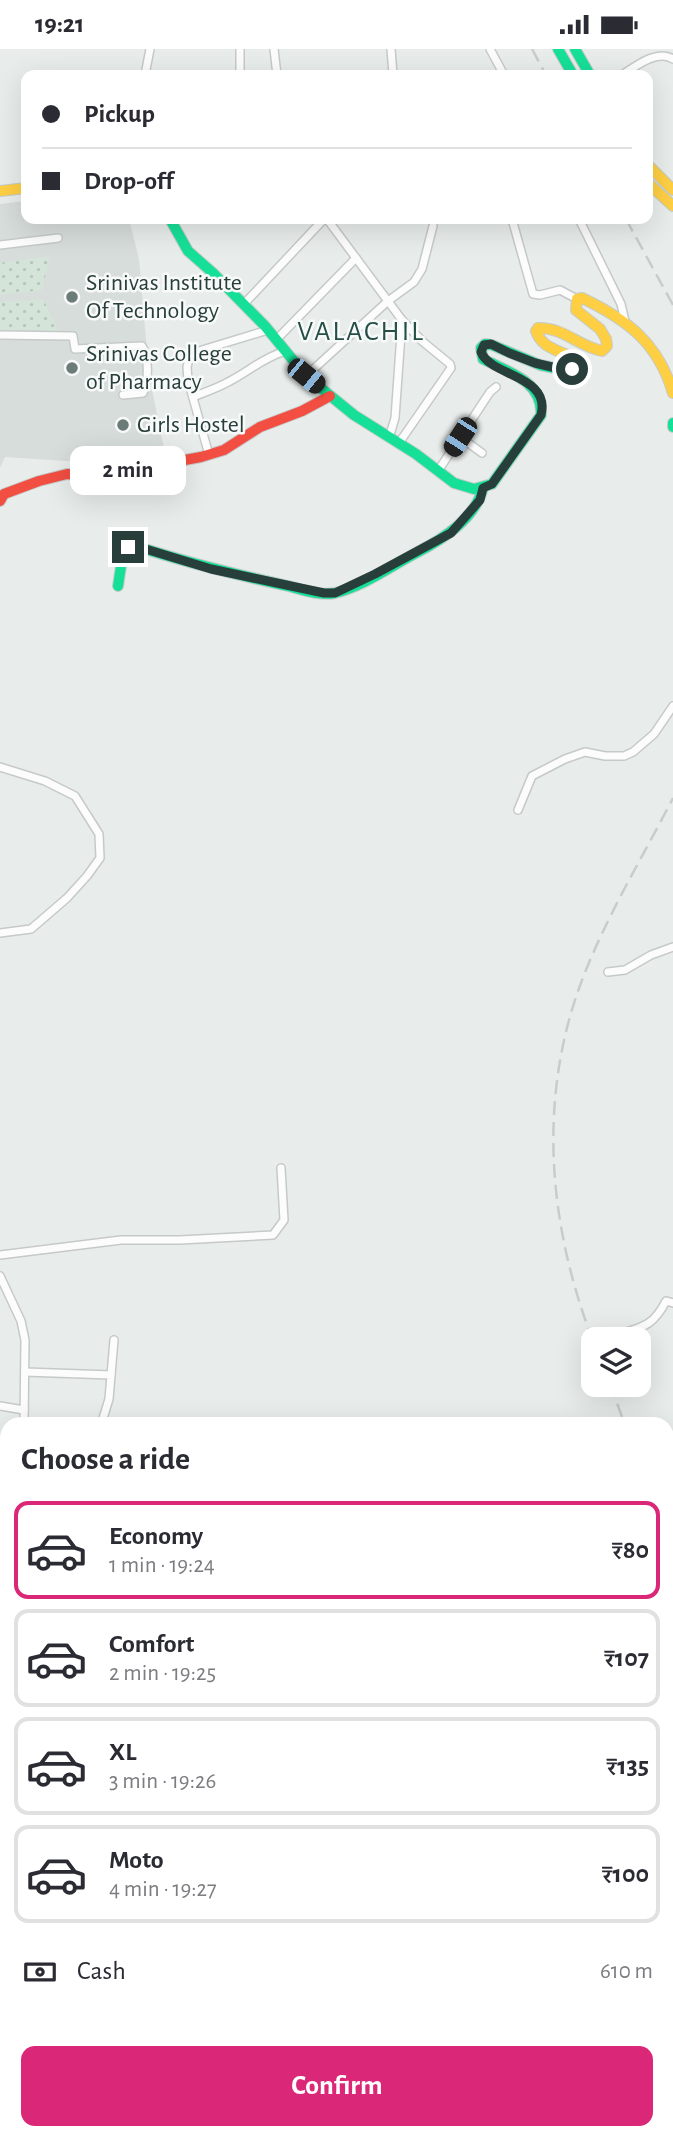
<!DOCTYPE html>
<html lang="en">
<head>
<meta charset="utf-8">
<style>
  body { margin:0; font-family:"Alegreya Sans",sans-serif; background:#f7f7f7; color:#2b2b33; height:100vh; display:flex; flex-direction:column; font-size:26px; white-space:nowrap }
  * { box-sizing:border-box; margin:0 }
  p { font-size:23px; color:#7c7c81 }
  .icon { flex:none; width:38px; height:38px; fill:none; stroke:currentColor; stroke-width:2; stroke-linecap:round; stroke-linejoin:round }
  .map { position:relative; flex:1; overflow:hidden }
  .panel { position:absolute; left:0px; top:1368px; width:674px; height:723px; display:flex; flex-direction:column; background:#fff; border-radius:21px 21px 0 0; box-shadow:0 7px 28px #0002 }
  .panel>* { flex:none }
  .hud { position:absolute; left:21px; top:21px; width:632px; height:154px; border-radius:14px; box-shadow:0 7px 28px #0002; display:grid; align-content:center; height:154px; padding:0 21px; background:#fff }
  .buttons { position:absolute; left:581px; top:1278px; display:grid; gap:14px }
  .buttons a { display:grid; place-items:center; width:70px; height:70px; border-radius:14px; background:#fff; box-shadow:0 7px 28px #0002; font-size:35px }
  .end { position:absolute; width:32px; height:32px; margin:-16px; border:9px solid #273e3a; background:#fff; box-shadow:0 0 0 4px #fff }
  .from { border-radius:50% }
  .bubble { position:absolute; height:49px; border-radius:14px; background:#fff; box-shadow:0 7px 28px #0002; font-size:23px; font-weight:600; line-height:49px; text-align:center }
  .car { position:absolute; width:21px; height:42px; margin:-21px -10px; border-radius:9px; box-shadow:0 0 5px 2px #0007; background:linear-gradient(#222 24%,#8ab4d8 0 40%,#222 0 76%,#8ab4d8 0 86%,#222 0) }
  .hud b { display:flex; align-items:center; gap:24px; height:66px; font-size:26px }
  .hud b+b { border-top:2px solid #e1e1e2 }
  .hud i { width:18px; height:18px; background:#2b2b33 }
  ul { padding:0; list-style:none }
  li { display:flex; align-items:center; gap:21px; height:98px; margin:0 14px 10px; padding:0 7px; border:4px solid #e1e1e2; border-radius:14px }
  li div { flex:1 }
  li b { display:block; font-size:26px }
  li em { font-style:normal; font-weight:600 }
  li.active { border-color:#db2777 }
  li>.icon { width:63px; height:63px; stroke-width:1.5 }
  h2 { padding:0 21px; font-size:32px; line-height:84px }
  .pay { display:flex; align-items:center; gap:18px; height:77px; padding:0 21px; font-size:26px }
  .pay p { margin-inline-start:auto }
  .primary-button { display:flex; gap:14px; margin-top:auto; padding:14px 21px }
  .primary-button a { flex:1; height:80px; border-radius:14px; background:#db2777; color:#fff; font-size:28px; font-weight:600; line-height:80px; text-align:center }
  .status { display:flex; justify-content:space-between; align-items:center; height:49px; padding:0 35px; background:#fff; direction:ltr }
  .status svg { height:19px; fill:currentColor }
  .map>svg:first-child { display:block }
</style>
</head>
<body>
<div class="status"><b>19:21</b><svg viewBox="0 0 49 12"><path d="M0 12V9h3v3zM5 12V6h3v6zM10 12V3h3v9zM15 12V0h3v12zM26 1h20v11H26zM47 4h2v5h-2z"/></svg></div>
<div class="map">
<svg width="673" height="2090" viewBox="0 0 673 2090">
  <defs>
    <pattern id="garden-dots" width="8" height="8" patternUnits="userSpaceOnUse" patternTransform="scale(1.75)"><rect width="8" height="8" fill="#d4e4d9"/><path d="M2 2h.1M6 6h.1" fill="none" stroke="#b6c5bb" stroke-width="1.8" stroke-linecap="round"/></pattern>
  </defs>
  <rect width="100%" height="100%" fill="#e8edeb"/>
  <path fill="#d7dddb" d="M26 152V170H129L139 210 149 326 166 409 136 415 81 413 5 408 0 419V155Z"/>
  <g fill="url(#garden-dots)">
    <path d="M50 207 42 241 0 246V214Z"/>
    <path d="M43 250 58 282 0 284V253Z"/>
  </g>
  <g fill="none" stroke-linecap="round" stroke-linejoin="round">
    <g stroke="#c5cac8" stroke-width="10">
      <g id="street">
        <path d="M240 0V26"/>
        <path d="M274 0 277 26"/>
        <path d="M391 0 393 26"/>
        <path d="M490 0 504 26"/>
        <path d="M145 26 150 0"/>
        <path d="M622 26C636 17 657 0 673 10"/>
        <path d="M327 170 402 271 422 292 450 315 451 319 399 394"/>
        <path d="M512 170 533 245 540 246 560 241 577 250"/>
        <path d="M579 170 621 255 625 272"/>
        <path d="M0 196 58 189"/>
        <path d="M244 255 324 170"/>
        <path d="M0 286 73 287 75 300 142 297C149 308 149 332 143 344L123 346"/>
        <path d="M276 291 356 209"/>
        <path d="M306 327 388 252 414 233 422 220 433 177"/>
        <path d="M193 348C205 343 218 339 230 332 251 321 261 310 285 302"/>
        <path d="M460 388 482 404"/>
        <path d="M389 389 395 369 402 271"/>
        <path d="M209 406 188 331 187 318 189 310 202 301 268 281"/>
        <path d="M438 422 490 343 496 338"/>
        <path d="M0 718 45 732 75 747 99 785 100 809 87 827 67 849 31 880 0 884"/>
        <path d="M518 761 532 727 565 710 585 703 605 707H624L633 703 654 685 673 657"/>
        <path d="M608 923 625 921 651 906 673 898"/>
        <path d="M0 1206 121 1191H180L273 1186 284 1171 281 1119"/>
        <path d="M0 1227 21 1272 25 1291 24 1376"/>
        <path d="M622 1290 623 1284C645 1278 655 1274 666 1252L673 1254"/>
        <path d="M25 1323 111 1326 109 1350 101 1376"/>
        <path d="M111 1326 114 1291"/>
        <path d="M0 1357 24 1361"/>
        <path d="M0 1506 7 1488"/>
        <path d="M195 2084 206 2090"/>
        <path d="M245 2090 248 2084"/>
        <path d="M304 2090 311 2088 314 2090"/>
      </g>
    </g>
    <g stroke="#c5cbc9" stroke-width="12">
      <g id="fast">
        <path d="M558 0 573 26"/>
        <path d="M575 0 590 26"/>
        <path d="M170 170 188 202 213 224 265 277 306 327 354 366 416 405 454 434 474 440 492 435 541 366C543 332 508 323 483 310L481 299 485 295 492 296 540 316 569 322 574 318 573 310 567 306"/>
        <path d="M673 374V378"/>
        <path d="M118 537 123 504 129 498H139C188 514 238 526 288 537 303 541 320 547 335 544 364 537 391 517 416 504 443 490 475 470 483 439"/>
      </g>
    </g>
    <g stroke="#c5cbc9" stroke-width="12">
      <g id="slow">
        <path d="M648 116 673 141"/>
        <path d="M648 134 673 157"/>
        <path d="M0 142 26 139"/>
        <path d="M567 306C554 300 541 297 536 282L538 279C563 278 578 297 602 302L607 297 606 290 600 280 576 261 577 250 582 249C628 271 658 294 673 344"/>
      </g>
    </g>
    <g stroke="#c5cbc9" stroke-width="12">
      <path id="jam" d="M0 452 4 445 39 432 67 425 103 426 201 408 224 401 260 378 302 362 330 347"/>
    </g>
    <use href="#street" stroke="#fcfcfc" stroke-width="7"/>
    <use href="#fast" stroke="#16e098" stroke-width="10"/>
    <use href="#slow" stroke="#ffcf43" stroke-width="10"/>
    <use href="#jam" stroke="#f24e42" stroke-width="10"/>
    <g stroke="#c9cccc" stroke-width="2.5" stroke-dasharray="14 7" stroke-linecap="butt">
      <path d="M532 0 546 26"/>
      <path d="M626 170 673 256"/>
      <path d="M593 1292C550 1180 538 1060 577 945 601 876 640 813 673 749"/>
      <path d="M610 1335 625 1376"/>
      <path d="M667 1513 673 1556"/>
      <path d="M667 1735 673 1684"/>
      <path d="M590 2090 591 2084"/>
    </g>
  </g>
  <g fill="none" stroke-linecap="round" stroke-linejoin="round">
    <path stroke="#273e3a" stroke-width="9" d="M128 498H139L211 520 324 544H335L375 525 451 484 480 451 483 439 492 435 541 366C551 326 491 328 481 303L484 296 491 295 509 304 535 314 569 322 572 320"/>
  </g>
  <g fill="#6b7b78" stroke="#f7faf9" stroke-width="2.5">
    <circle cx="72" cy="248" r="7"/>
    <circle cx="72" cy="319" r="7"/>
    <circle cx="123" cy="376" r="7"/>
  </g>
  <g text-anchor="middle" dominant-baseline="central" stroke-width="5" stroke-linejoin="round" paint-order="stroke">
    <g font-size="24" fill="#273e3a" stroke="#f7faf9" text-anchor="start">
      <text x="86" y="234">Srinivas Institute<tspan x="86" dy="28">Of Technology</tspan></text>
      <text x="86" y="305">Srinivas College<tspan x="86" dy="28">of Pharmacy</tspan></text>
      <text x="137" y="376">Girls Hostel</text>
    </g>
    <g font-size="28" letter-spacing="2" fill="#254e47" stroke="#f7faf9">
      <text x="361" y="283">VALACHIL</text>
    </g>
  </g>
</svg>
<div class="buttons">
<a><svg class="icon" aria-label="layers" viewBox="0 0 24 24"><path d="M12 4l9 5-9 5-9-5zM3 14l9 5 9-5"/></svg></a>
</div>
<i class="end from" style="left:572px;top:320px"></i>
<i class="end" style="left:128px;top:498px"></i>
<div class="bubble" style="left:70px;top:397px;width:116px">2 min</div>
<i class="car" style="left:306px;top:327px;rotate:129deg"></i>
<i class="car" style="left:460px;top:388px;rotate:213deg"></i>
<div class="hud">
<b><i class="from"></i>Pickup</b>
<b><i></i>Drop-off</b>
</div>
<section class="panel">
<h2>Choose a ride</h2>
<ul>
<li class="active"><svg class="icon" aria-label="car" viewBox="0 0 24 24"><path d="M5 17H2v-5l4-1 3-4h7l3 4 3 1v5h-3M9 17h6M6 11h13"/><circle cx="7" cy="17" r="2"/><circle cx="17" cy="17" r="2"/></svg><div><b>Economy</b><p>1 min · 19:24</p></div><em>₹80</em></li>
<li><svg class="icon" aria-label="car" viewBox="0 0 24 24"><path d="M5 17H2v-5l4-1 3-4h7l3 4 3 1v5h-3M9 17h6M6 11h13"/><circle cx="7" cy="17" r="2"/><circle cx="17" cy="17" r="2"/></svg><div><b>Comfort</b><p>2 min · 19:25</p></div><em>₹107</em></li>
<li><svg class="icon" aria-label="car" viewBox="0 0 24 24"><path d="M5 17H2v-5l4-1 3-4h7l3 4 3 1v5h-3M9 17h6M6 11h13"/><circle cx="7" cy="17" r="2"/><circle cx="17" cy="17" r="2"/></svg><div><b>XL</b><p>3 min · 19:26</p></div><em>₹135</em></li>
<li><svg class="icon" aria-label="car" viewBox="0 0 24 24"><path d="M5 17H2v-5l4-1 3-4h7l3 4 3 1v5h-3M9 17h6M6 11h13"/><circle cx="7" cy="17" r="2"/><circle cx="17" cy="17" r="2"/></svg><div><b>Moto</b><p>4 min · 19:27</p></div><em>₹100</em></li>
</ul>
<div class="pay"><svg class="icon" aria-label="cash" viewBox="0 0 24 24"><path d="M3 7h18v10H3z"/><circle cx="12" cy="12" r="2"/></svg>Cash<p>610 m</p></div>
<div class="primary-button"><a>Confirm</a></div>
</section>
</div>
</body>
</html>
